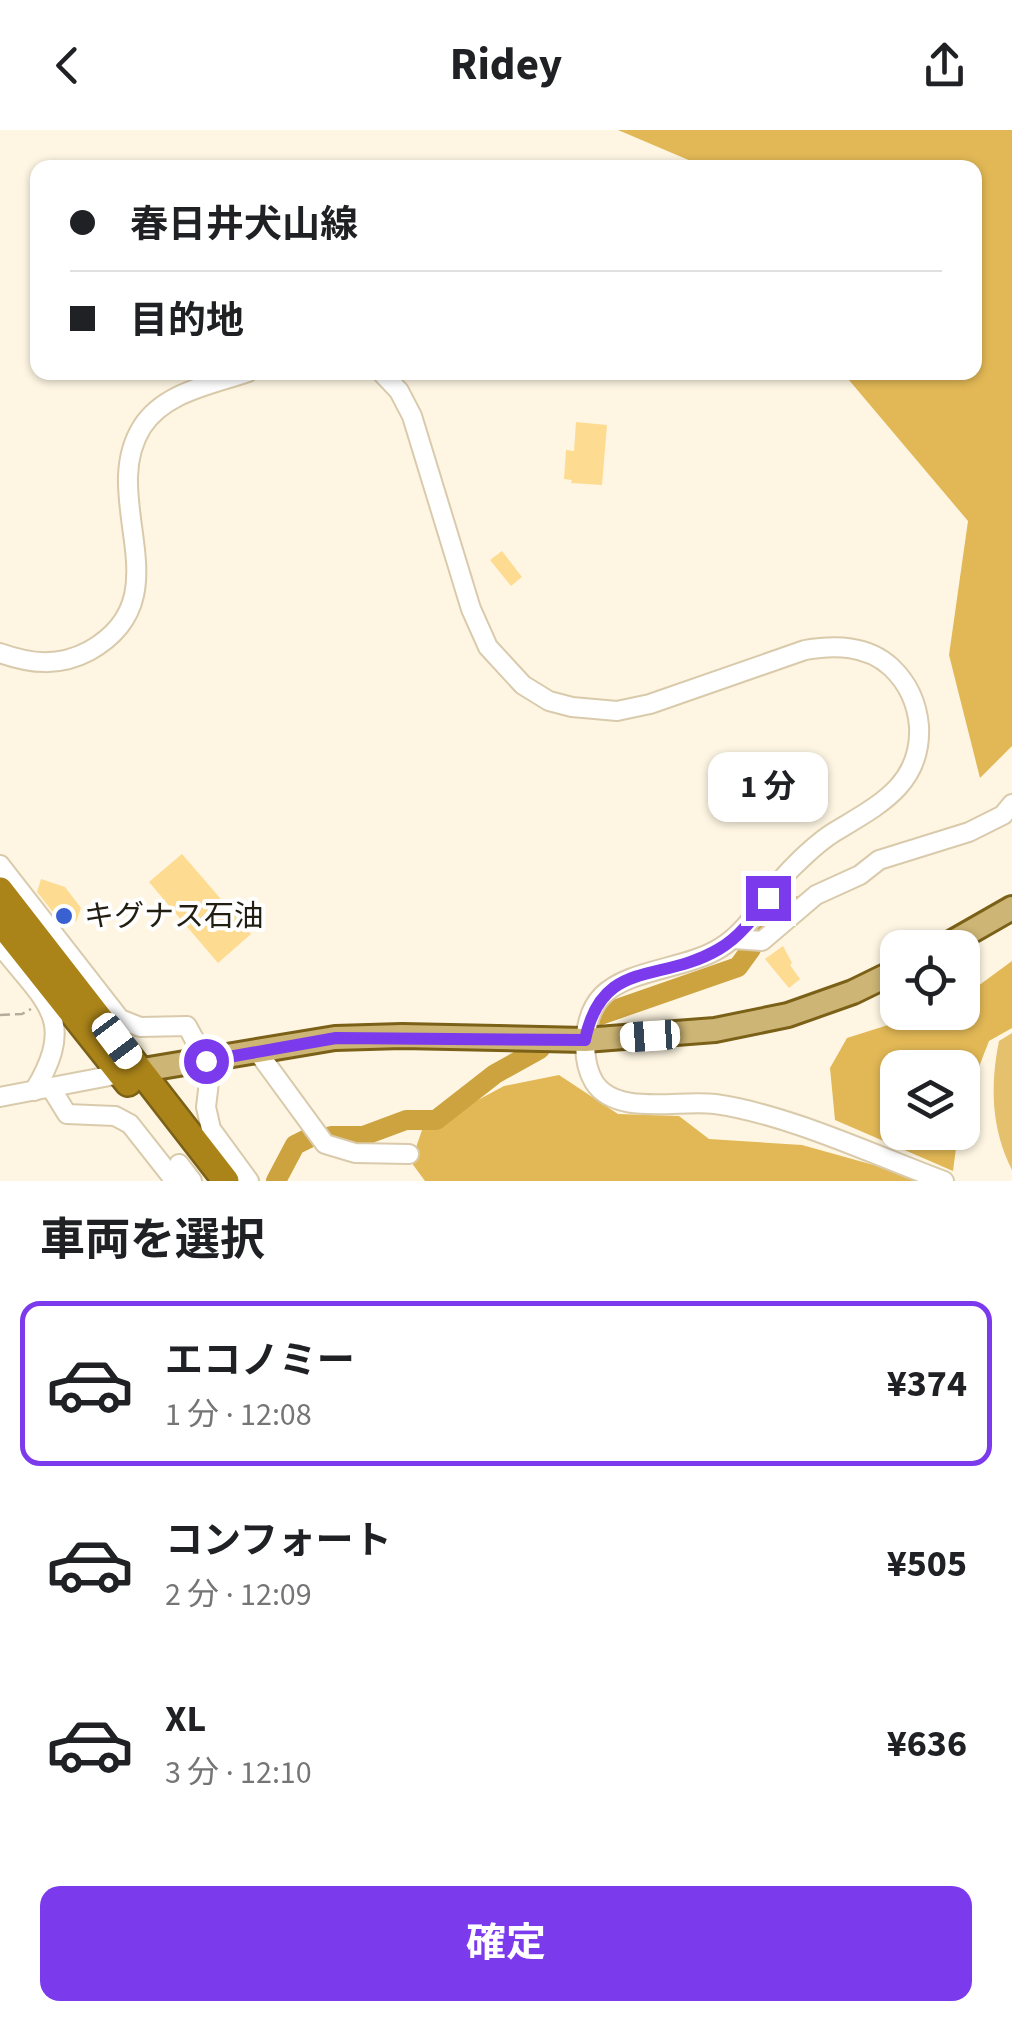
<!DOCTYPE html>
<html lang="ja">
<head>
<meta charset="utf-8">
<style>
  body { margin:0; font-family:"Source Sans 3","Noto Sans JP",sans-serif; background:#f6f6f6; color:#202124; height:100vh; display:flex; flex-direction:column; font-size:38px; white-space:nowrap }
  * { box-sizing:border-box; margin:0 }
  p { font-size:32px; color:#757577 }
  .icon { flex:none; width:55px; height:55px; fill:none; stroke:currentColor; stroke-width:2; stroke-linecap:round; stroke-linejoin:round }
  .map { position:relative; height:1051px; overflow:hidden }
  .sheet { display:flex; flex-direction:column; background:#fff; flex:1 }
  .sheet>* { flex:none }
  .hud { position:absolute; left:30px; top:30px; width:952px; height:220px; border-radius:20px; box-shadow:0 2px 8px #0004; display:grid; align-content:center; height:220px; padding:0 40px; background:#fff }
  .tools { position:absolute; left:880px; top:800px; display:grid; gap:20px }
  .tools a { display:grid; place-items:center; width:100px; height:100px; border-radius:20px; background:#fff; box-shadow:0 2px 8px #0004; font-size:50px }
  .end { position:absolute; width:45px; height:45px; margin:-22px; border:12px solid #7c3aed; background:#fff; box-shadow:0 0 0 5px #fff }
  .from { border-radius:50% }
  .bubble { position:absolute; height:70px; border-radius:20px; background:#fff; box-shadow:0 2px 8px #0004; font-size:32px; font-weight:700; line-height:70px; text-align:center }
  .car { position:absolute; width:30px; height:60px; margin:-30px -15px; border-radius:12px; box-shadow:0 0 8px 2px #0007; background:linear-gradient(#fff 24%,#345 0 40%,#fff 0 76%,#345 0 86%,#fff 0) }
  .hud b { display:flex; align-items:center; gap:35px; height:95px; font-size:38px }
  .hud b+b { border-top:2px solid #e0e0e0 }
  .hud i { width:25px; height:25px; background:#202124 }
  ul { padding:0; list-style:none }
  li { display:flex; align-items:center; gap:30px; height:165px; margin:0 20px 15px; padding:0 20px; border:5px solid transparent; border-radius:20px }
  li div { flex:1 }
  li b { display:block; font-size:38px }
  li em { font-style:normal; font-weight:700 }
  li.selected { border-color:#7c3aed }
  li>.icon { width:90px; height:90px; stroke-width:1.5 }
  h2 { padding:0 40px; font-size:45px; line-height:120px }
  .cta { display:flex; gap:20px; margin-top:auto; padding:20px 40px }
  .cta a { flex:1; height:115px; border-radius:20px; background:#7c3aed; color:#fff; font-size:40px; font-weight:700; line-height:115px; text-align:center }
  header { display:flex; justify-content:space-between; align-items:center; height:130px; padding:0 40px; background:#fff; font-size:45px; font-weight:700 }
  .map>svg:first-child { display:block }
</style>
</head>
<body>
<header><svg class="icon" aria-label="back" viewBox="0 0 24 24"><path d="M15 5l-7 7 7 7"/></svg>Ridey<svg class="icon" aria-label="share" viewBox="0 0 24 24"><path d="M12 15V3M7 8l5-5 5 5M5 13v7h14v-7"/></svg></header>
<div class="map">
<svg width="1012" height="1051" viewBox="0 0 1012 1051">
  <rect width="100%" height="100%" fill="#fef6e3"/>
  <path fill="#e5c06d" d="M1012 903V1040C991 999 990 955 999 911Z"/>
  <g fill="#e2b856">
    <path d="M618 0H1012V616L980 648 949 525 968 391 843 243 975 242V38L705 37Z"/>
    <path d="M1012 831V898L989 911 963 978 962 938H898V1002L958 1003 953 1041 835 990 830 938 847 908 926 883 962 882 963 867Z"/>
    <path d="M559 945 618 984 679 986 709 1009 802 1015 931 1051H425L411 1032 422 1000 504 956Z"/>
  </g>
  <g fill="none" stroke-linecap="round" stroke-linejoin="round">
    <g stroke="#cda33f" stroke-width="20">
      <path d="M761 802 767 791 795 776"/>
      <path d="M600 885 738 837 751 819"/>
      <path d="M331 1006H363L406 990H436L495 944 540 919"/>
      <path d="M276 1051 295 1015 313 1006"/>
    </g>
  </g>
  <g fill="#fddb90">
    <path d="M576 292 607 295 602 355 571 353 572 350 564 349 566 320 574 321Z"/>
    <path d="M502 421 522 447 511 456 490 430Z"/>
    <path d="M182 724 251 804 218 833 149 752Z"/>
    <path d="M41 749 65 757 81 778 76 792 70 783 60 791 37 762Z"/>
    <path d="M783 816 792 833 790 835 800 849 789 858 765 829Z"/>
  </g>
  <g fill="none" stroke-linecap="round" stroke-linejoin="round">
    <g stroke="#d9caab" stroke-width="22">
      <g id="minor">
        <path d="M381 242 399 261 412 286 471 479 488 517 523 555 549 571 572 577 617 581 650 574 805 520C835 515 867 515 891 537 908 553 917 573 919 596 922 654 879 675 836 701 821 710 808 722 795 735 768 760 753 798 720 818 687 839 628 839 602 866 583 886 580 928 594 952 616 987 680 969 715 974 787 984 874 1025 944 1051"/>
        <path d="M0 523C31 534 59 537 89 521 186 467 96 370 142 297 164 262 211 255 248 242"/>
        <path d="M0 735 120 889 140 897 187 896 206 931 209 952 206 977 211 999 249 1051"/>
        <path d="M734 809 762 811 816 765 860 745 879 730 969 702 1003 685 1012 674"/>
        <path d="M0 815C45 873 78 888 34 961"/>
        <path d="M257 921 325 1014 355 1023 409 1024"/>
        <path d="M51 958 67 984 115 986 130 994 175 1051"/>
        <path d="M0 967 120 944"/>
        <path d="M179 1034 192 1051"/>
      </g>
    </g>
    <g stroke="#7b6017" stroke-width="28">
      <g id="major">
        <path d="M942 818 1012 778"/>
        <path d="M125 943 335 908 402 906 585 910 715 900 788 885 853 862 898 840"/>
      </g>
    </g>
    <g stroke="#7b6017" stroke-width="30">
      <g id="highway">
        <path d="M0 760 226 1051"/>
        <path d="M0 792 128 953"/>
      </g>
    </g>
    <path stroke="#b4ad9d" stroke-width="2.5" stroke-dasharray="10 5" stroke-linecap="butt" d="M0 885 22 884 31 879"/>
    <use href="#minor" stroke="#fff" stroke-width="18"/>
    <use href="#major" stroke="#cdb575" stroke-width="22"/>
    <use href="#highway" stroke="#ab8419" stroke-width="25"/>
  </g>
  <g fill="none" stroke-linecap="round" stroke-linejoin="round">
    <path stroke="#7c3aed" stroke-width="12" d="M206 931 336 908 585 910C602 827 660 854 719 819 740 807 754 787 768 768"/>
  </g>
  <circle fill="#3a61d2" stroke="#fff" stroke-width="4" cx="64" cy="786" r="10"/>
  <g text-anchor="middle" dominant-baseline="central" stroke-width="8" stroke-linejoin="round" paint-order="stroke">
    <g font-size="30" fill="#231e12" stroke="#fff" text-anchor="start">
      <text x="84" y="786">キグナス石油</text>
    </g>
  </g>
</svg>
<div class="tools">
<a><svg class="icon" aria-label="locate" viewBox="0 0 24 24"><circle cx="12" cy="12" r="6"/><path d="M12 2v4M12 18v4M2 12h4M18 12h4"/></svg></a>
<a><svg class="icon" aria-label="layers" viewBox="0 0 24 24"><path d="M12 4l9 5-9 5-9-5zM3 14l9 5 9-5"/></svg></a>
</div>
<i class="end from" style="left:206px;top:931px"></i>
<i class="end" style="left:768px;top:768px"></i>
<div class="bubble" style="left:708px;top:622px;width:120px">1 分</div>
<i class="car" style="left:650px;top:906px;rotate:266deg"></i>
<i class="car" style="left:117px;top:911px;rotate:143deg"></i>
<div class="hud">
<b><i class="from"></i>春日井犬山線</b>
<b><i></i>目的地</b>
</div>
</div>
<section class="sheet">
<h2>車両を選択</h2>
<ul>
<li class="selected"><svg class="icon" aria-label="car" viewBox="0 0 24 24"><path d="M5 17H2v-5l4-1 3-4h7l3 4 3 1v5h-3M9 17h6M6 11h13"/><circle cx="7" cy="17" r="2"/><circle cx="17" cy="17" r="2"/></svg><div><b>エコノミー</b><p>1 分 · 12:08</p></div><em>¥374</em></li>
<li><svg class="icon" aria-label="car" viewBox="0 0 24 24"><path d="M5 17H2v-5l4-1 3-4h7l3 4 3 1v5h-3M9 17h6M6 11h13"/><circle cx="7" cy="17" r="2"/><circle cx="17" cy="17" r="2"/></svg><div><b>コンフォート</b><p>2 分 · 12:09</p></div><em>¥505</em></li>
<li><svg class="icon" aria-label="car" viewBox="0 0 24 24"><path d="M5 17H2v-5l4-1 3-4h7l3 4 3 1v5h-3M9 17h6M6 11h13"/><circle cx="7" cy="17" r="2"/><circle cx="17" cy="17" r="2"/></svg><div><b>XL</b><p>3 分 · 12:10</p></div><em>¥636</em></li>
</ul>
<div class="cta"><a>確定</a></div>
</section>
</body>
</html>
